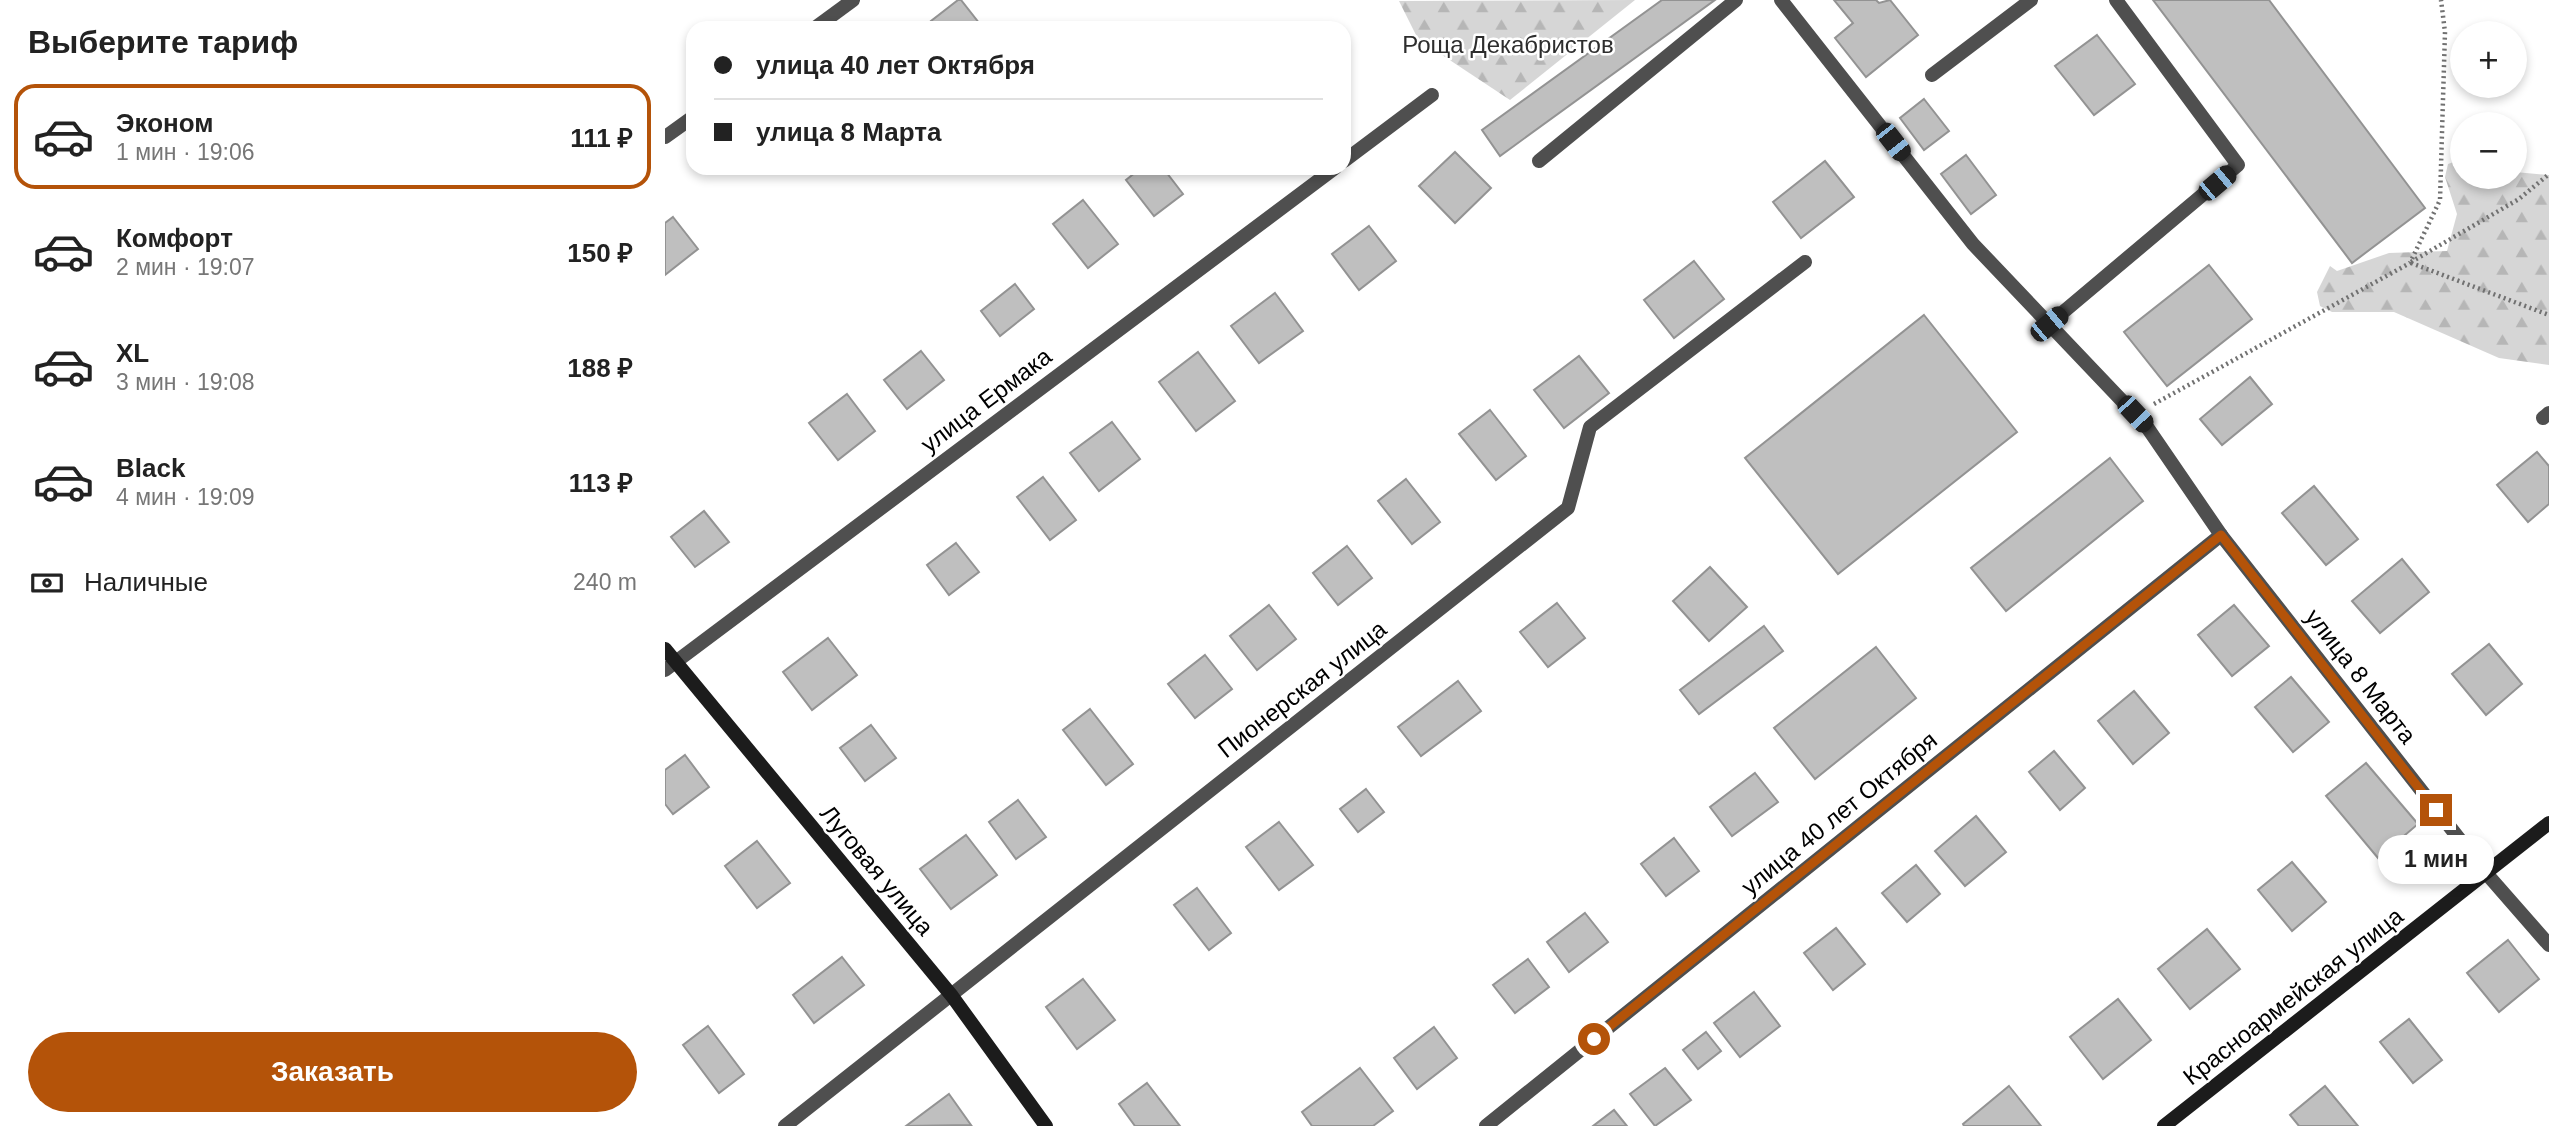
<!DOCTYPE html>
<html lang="ru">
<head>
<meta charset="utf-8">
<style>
  body { margin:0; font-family:Arial,sans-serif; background:#f2f2f2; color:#222; height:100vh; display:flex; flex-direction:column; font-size:26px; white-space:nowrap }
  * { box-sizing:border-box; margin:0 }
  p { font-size:23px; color:#767676 }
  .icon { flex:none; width:38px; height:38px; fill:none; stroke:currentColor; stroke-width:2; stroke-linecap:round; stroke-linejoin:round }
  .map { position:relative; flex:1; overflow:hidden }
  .sheet { display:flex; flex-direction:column; background:#fff; width:665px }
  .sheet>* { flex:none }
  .hud { position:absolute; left:21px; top:21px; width:665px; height:154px; border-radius:21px; box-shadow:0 4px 10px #0003; display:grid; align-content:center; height:154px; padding:0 28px; background:#fff }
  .fabs { position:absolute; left:1785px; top:21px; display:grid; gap:14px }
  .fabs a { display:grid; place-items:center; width:77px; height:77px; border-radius:50%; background:#fff; box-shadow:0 4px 10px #0003; font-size:35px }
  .end { position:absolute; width:32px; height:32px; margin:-16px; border:9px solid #b45309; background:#fff; box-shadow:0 0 0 4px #fff }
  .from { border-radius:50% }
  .bubble { position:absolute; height:49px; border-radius:24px; background:#fff; box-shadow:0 4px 10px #0003; font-size:23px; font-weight:800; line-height:49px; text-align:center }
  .car { position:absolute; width:21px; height:42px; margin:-21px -10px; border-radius:9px; box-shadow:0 0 5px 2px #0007; background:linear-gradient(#222 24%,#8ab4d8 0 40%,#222 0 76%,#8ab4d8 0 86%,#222 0) }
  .hud b { display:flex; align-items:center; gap:24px; height:66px; font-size:26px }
  .hud b+b { border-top:2px solid #e0e0e0 }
  .hud i { width:18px; height:18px; background:#222 }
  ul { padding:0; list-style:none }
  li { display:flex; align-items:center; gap:21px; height:105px; margin:0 14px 10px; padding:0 14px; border:4px solid transparent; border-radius:21px }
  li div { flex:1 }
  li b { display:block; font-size:26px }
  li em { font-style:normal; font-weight:800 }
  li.on { border-color:#b45309 }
  li>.icon { width:63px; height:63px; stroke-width:1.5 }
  h2 { padding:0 28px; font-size:32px; line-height:84px }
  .pay { display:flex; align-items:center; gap:18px; height:77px; padding:0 28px; font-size:26px }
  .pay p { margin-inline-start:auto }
  .cta { display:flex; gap:14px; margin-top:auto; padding:14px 28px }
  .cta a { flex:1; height:80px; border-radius:42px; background:#b45309; color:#fff; font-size:28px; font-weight:800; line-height:80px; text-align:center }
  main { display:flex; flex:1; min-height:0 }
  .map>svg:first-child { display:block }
</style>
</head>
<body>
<main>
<section class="sheet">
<h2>Выберите тариф</h2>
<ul>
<li class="on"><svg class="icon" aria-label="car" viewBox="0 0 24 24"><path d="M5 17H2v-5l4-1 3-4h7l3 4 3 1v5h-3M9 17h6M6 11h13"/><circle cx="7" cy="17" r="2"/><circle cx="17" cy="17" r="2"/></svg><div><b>Эконом</b><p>1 мин · 19:06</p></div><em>111 ₽</em></li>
<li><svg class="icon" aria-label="car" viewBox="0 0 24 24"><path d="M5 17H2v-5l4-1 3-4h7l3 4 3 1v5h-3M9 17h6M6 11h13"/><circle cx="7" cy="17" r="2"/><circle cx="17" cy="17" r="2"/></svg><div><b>Комфорт</b><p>2 мин · 19:07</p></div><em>150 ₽</em></li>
<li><svg class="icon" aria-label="car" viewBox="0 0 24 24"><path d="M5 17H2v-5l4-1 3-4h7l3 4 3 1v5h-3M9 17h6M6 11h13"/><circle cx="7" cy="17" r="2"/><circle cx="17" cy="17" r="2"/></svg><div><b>XL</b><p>3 мин · 19:08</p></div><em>188 ₽</em></li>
<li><svg class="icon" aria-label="car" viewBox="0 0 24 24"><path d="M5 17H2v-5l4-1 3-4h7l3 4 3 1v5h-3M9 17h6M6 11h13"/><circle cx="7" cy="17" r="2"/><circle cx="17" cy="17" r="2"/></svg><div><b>Black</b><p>4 мин · 19:09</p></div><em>113 ₽</em></li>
</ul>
<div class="pay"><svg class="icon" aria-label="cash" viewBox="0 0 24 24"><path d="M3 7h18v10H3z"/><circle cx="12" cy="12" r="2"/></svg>Наличные<p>240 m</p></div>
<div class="cta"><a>Заказать</a></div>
</section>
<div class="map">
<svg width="1884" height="1126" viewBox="0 0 1884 1126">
  <defs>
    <pattern id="forest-firs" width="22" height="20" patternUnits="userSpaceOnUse" patternTransform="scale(1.75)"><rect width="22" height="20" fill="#d6d6d6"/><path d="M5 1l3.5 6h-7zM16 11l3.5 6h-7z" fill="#b6b6b6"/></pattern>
  </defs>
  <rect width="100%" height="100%" fill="#fff"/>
  <g fill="url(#forest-firs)">
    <path d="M970 0 845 100 753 39 734 1Z"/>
    <path d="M1797 159V177H1850V172L1884 175V365L1834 358 1729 312H1667L1655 306 1652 292 1665 266 1672 271 1724 253 1782 251 1792 214 1780 177 1783 164Z"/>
  </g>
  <g fill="#bfbfbf" stroke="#939393" stroke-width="2">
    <path d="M293 0H296L318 28H271L266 21Z"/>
    <path d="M997 0H1050L835 156 817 130Z"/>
    <path d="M1169 0H1211L1214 3 1225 0 1253 35 1201 77 1170 38 1188 23Z"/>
    <path d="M1488 0H1604L1760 208 1687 263Z"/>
    <path d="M1432 35 1470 84 1429 115 1390 66Z"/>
    <path d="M1259 99 1284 131 1259 150 1235 118Z"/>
    <path d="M790 152 826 188 790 223 754 186Z"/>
    <path d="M1301 155 1331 195 1306 214 1276 174Z"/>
    <path d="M1160 161 1189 197 1136 238 1108 202Z"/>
    <path d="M476 168H498L518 194 489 216 461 180Z"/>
    <path d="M418 200 453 244 423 268 388 224Z"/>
    <path d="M8 217 33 249 0 275V223Z"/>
    <path d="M704 226 731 261 694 290 667 254Z"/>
    <path d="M1029 261 1059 299 1009 338 979 300Z"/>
    <path d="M1544 265 1587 319 1502 386 1459 332Z"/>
    <path d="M350 284 369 309 335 336 316 311Z"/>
    <path d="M610 293 638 331 594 363 566 326Z"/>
    <path d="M1259 315 1352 432 1173 574 1080 458Z"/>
    <path d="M256 351 279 380 242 409 219 380Z"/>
    <path d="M533 352 570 401 531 431 494 382Z"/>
    <path d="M914 356 944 393 899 428 869 390Z"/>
    <path d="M1585 377 1607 404 1557 445 1535 419Z"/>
    <path d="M182 394 210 431 173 460 144 423Z"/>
    <path d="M825 410 861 456 831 480 794 434Z"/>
    <path d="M447 422 475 459 434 491 405 453Z"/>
    <path d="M1872 452 1884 466V504L1863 522 1832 485Z"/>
    <path d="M1445 458 1478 501 1341 611 1306 568Z"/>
    <path d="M378 477 411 520 385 540 352 497Z"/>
    <path d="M741 479 775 522 747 544 713 501Z"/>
    <path d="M1649 486 1693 539 1661 565 1617 513Z"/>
    <path d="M39 511 64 542 30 567 6 537Z"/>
    <path d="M291 543 314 572 284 595 262 565Z"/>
    <path d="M682 546 707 578 673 605 648 573Z"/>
    <path d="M1737 559 1764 592 1715 633 1687 601Z"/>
    <path d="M1045 567 1082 607 1044 641 1008 601Z"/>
    <path d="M892 603 920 638 883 667 855 632Z"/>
    <path d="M604 605 631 639 592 670 565 636Z"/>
    <path d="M1569 605 1604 646 1567 676 1533 635Z"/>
    <path d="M1099 626 1118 651 1034 714 1015 690Z"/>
    <path d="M163 638 192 675 147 710 118 672Z"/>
    <path d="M1824 644 1857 684 1821 715 1787 674Z"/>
    <path d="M1211 647 1251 698 1150 779 1109 728Z"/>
    <path d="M540 655 567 689 530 718 503 684Z"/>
    <path d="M1626 677 1664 722 1628 752 1590 707Z"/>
    <path d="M793 681 816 711 756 756 733 727Z"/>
    <path d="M1469 691 1504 733 1468 764 1433 721Z"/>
    <path d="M425 709 468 764 441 785 398 730Z"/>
    <path d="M206 725 231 758 200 781 175 748Z"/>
    <path d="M1389 751 1420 788 1395 810 1364 772Z"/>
    <path d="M20 755 44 787 8 814 0 804V770Z"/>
    <path d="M1701 763 1753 824 1713 858 1661 796Z"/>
    <path d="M1090 773 1113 802 1067 836 1045 807Z"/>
    <path d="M701 789 719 812 693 832 675 809Z"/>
    <path d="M353 800 381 837 351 859 324 822Z"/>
    <path d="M1311 816 1341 852 1300 886 1270 851Z"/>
    <path d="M614 822 648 865 614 890 581 847Z"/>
    <path d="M301 835 332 875 286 909 255 869Z"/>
    <path d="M1009 838 1034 871 1001 896 976 864Z"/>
    <path d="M92 841 125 883 92 908 60 866Z"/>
    <path d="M1627 862 1661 902 1627 931 1593 890Z"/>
    <path d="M1251 865 1275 894 1242 922 1217 893Z"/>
    <path d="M532 888 566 933 544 950 509 905Z"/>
    <path d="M920 913 943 942 904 972 882 942Z"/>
    <path d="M1171 928 1200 964 1168 990 1139 953Z"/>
    <path d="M1542 929 1575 969 1525 1009 1493 969Z"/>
    <path d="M1843 940 1874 979 1834 1012 1802 973Z"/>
    <path d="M177 957 199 985 149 1023 128 995Z"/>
    <path d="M863 959 884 987 850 1013 828 985Z"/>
    <path d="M418 979 450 1020 412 1049 381 1007Z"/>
    <path d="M1089 992 1115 1026 1075 1057 1049 1023Z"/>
    <path d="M1453 999 1486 1040 1438 1079 1405 1037Z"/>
    <path d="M1744 1019 1777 1060 1748 1083 1715 1042Z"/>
    <path d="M43 1026 79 1074 54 1093 18 1045Z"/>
    <path d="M769 1027 792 1058 752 1089 729 1058Z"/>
    <path d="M1041 1032 1056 1051 1033 1069 1018 1050Z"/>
    <path d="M695 1068 728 1111 708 1126H647L637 1112Z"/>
    <path d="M1000 1068 1026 1100 990 1126 965 1094Z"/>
    <path d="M482 1083 515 1126H470L454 1104Z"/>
    <path d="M1344 1086 1376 1126H1299L1298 1124Z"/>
    <path d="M1660 1086 1693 1126H1634L1625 1115Z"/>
    <path d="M284 1094 306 1125 241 1126Z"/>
    <path d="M949 1110 962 1126H928Z"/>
  </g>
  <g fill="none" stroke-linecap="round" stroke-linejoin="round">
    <g stroke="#717171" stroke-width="4.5" stroke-dasharray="2 3.5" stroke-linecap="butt">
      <path d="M1746 262 1854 199 1884 174"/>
      <path d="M1746 263 1884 315"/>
      <path d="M1489 404 1745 263 1775 200 1780 32 1776 0"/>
    </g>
    <g stroke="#4f4f4f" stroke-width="14">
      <path d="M1116 0 1308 244 1482 427"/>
      <path d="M1267 75 1366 0"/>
      <path d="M874 161 1071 0"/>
      <path d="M1384 324 1573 165 1451 0"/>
    </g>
    <g stroke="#4f4f4f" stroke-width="14">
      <path d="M150 28 188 0"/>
      <path d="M0 137 28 117"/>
      <path d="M679 161 767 95"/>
      <path d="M1878 418 1884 413"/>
      <path d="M1482 427 1556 535 1821 873 1884 945"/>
      <path d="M0 670 670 168"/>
      <path d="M120 1126 903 508 925 427 1140 262"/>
      <path d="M821 1126 1556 535"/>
    </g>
    <g stroke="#1c1c1c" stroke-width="14">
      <path d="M0 649 287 996 381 1126"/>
      <path d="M1499 1126 1884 823"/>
    </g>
  </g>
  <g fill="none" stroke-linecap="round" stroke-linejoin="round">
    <path stroke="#b45309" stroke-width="9" d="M929 1039 1556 535 1771 810"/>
  </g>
  <g text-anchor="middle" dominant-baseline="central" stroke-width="5" stroke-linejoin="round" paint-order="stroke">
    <g font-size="24" fill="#2d2d2d" stroke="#fff">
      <text x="843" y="44">Роща Декабристов</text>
    </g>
    <g font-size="24" fill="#000" stroke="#fff">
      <text transform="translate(321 400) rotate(-37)">улица Ермака</text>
      <text transform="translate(1696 676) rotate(52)">улица 8 Марта</text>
      <text transform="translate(637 689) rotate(-38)">Пионерская улица</text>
      <text transform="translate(1174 813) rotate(-39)">улица 40 лет Октября</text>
      <text transform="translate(212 870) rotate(50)">Луговая улица</text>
      <text transform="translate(1628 996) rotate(-38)">Красноармейская улица</text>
    </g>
  </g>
</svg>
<div class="fabs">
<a>+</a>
<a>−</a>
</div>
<i class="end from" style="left:929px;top:1039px"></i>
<i class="end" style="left:1771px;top:810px"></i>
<div class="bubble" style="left:1713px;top:835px;width:116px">1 мин</div>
<i class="car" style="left:1228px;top:142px;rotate:142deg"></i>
<i class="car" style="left:1552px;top:183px;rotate:50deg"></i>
<i class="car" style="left:1384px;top:324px;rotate:50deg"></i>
<i class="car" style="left:1470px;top:414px;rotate:137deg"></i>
<div class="hud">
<b><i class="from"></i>улица 40 лет Октября</b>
<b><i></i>улица 8 Марта</b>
</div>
</div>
</main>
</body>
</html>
